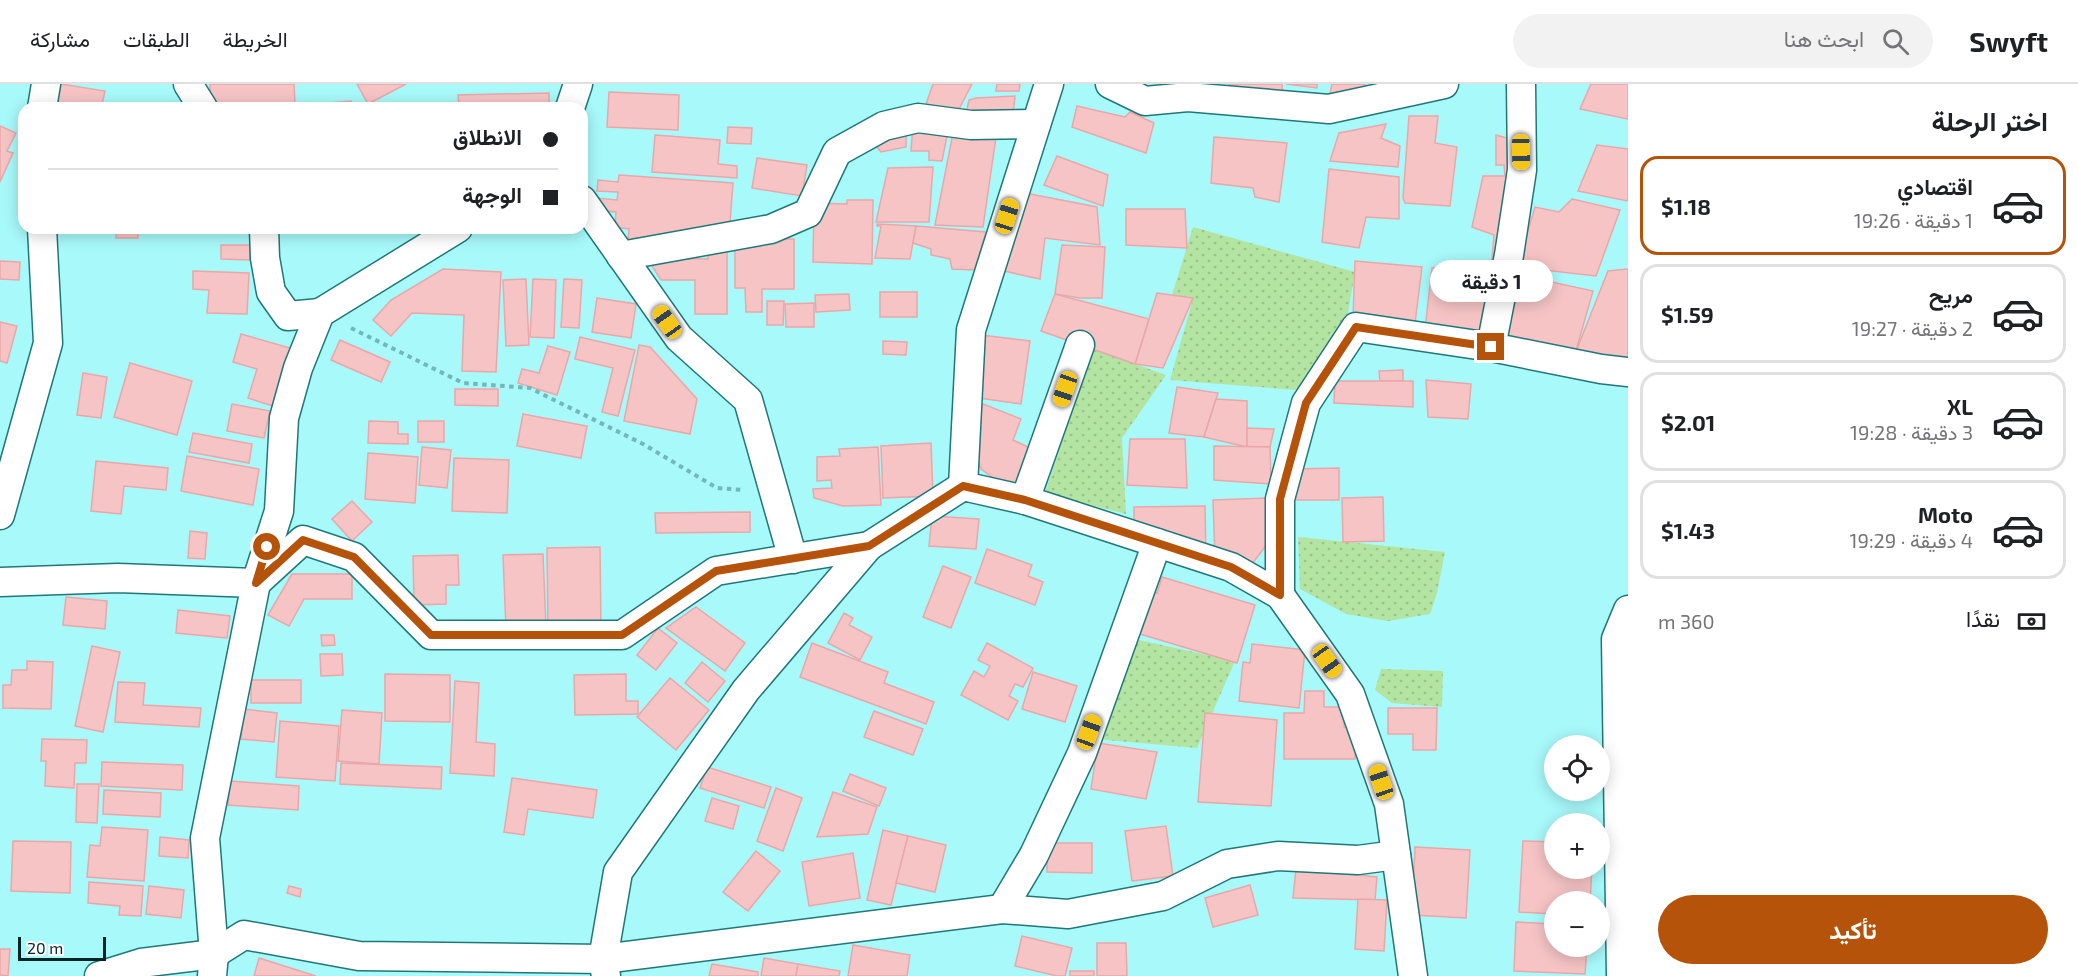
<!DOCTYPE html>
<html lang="ar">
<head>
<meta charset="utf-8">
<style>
  body { margin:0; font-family:"Exo 2",Vazirmatn,sans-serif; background:#f2f2f2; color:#202124; direction:rtl; height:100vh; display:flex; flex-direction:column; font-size:22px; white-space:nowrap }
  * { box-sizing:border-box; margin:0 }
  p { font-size:20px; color:#757577 }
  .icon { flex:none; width:33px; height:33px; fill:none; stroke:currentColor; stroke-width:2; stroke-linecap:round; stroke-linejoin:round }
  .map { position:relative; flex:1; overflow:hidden; direction:ltr }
  .panel { display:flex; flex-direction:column; background:#fff; width:450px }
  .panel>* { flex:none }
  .top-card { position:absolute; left:18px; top:18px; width:570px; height:132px; border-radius:18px; box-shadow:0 3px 15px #0003; direction:rtl; display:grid; align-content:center; height:132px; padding:0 30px; background:#fff }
  .fabs { position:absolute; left:1544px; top:651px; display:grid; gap:12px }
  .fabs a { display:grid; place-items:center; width:66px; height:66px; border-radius:50%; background:#fff; box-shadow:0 3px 15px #0003; font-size:30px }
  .scale { position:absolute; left:18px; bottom:15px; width:88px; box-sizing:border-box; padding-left:6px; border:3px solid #012526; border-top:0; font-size:16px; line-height:21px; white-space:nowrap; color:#012526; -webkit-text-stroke:4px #fff; paint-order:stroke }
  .end { position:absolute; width:27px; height:27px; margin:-14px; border:8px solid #b45309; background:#fff; box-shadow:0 0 0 3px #fff }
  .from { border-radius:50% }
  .bubble { position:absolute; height:42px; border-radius:21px; background:#fff; box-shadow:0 3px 15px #0003; font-size:20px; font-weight:700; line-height:42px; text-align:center; direction:rtl }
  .car { position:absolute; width:18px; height:36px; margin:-18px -9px; border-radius:8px; box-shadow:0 0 4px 2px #0007; background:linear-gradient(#f5c518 24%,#345 0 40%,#f5c518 0 76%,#345 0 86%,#f5c518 0) }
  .top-card b { display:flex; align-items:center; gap:21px; height:57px; font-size:22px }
  .top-card b+b { border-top:2px solid #e0e0e0 }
  .top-card i { width:15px; height:15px; background:#202124 }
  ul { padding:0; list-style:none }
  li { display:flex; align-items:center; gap:18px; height:99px; margin:0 12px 9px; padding:0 18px; border:3px solid #e0e0e0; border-radius:18px }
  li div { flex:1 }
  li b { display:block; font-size:22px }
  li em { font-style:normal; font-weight:700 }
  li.active { border-color:#b45309 }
  li>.icon { width:54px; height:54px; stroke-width:1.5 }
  h2 { padding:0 30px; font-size:27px; line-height:72px }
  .pay { display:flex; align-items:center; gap:15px; height:66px; padding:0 30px; font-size:22px }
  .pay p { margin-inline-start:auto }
  .primary-button { display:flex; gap:12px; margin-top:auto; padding:12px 30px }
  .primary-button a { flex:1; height:69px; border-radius:36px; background:#b45309; color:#fff; font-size:24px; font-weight:700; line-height:69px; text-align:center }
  header { display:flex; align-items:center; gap:36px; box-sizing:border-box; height:84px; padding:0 30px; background:#fff; border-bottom:2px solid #e0e0e0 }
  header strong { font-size:28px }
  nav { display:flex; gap:33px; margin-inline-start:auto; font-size:21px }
  .search { width:420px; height:54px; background:#f2f2f2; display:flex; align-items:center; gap:15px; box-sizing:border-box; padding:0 21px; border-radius:33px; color:#757577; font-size:22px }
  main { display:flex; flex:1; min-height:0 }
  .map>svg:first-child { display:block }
</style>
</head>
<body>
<header>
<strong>Swyft</strong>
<div class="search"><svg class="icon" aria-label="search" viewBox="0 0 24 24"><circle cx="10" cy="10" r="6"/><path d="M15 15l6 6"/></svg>ابحث هنا</div>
<nav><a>الخريطة</a><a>الطبقات</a><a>مشاركة</a></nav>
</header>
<main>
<section class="panel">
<h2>اختر الرحلة</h2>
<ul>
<li class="active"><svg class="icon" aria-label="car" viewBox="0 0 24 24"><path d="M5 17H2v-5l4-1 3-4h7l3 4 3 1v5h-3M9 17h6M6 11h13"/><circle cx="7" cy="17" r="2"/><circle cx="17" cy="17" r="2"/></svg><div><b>اقتصادي</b><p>1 دقيقة · 19:26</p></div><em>$1.18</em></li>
<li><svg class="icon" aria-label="car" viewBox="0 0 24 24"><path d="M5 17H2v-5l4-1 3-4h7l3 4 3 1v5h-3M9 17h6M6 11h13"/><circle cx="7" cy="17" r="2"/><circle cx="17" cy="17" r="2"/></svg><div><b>مريح</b><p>2 دقيقة · 19:27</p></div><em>$1.59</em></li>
<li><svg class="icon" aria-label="car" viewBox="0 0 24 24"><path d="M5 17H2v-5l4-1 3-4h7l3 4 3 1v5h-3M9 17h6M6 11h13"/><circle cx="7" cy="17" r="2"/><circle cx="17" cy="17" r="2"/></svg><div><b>XL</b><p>3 دقيقة · 19:28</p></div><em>$2.01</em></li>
<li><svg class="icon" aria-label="car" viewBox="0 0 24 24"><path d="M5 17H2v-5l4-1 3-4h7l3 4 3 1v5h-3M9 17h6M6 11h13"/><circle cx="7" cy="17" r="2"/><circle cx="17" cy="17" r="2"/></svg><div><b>Moto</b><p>4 دقيقة · 19:29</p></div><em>$1.43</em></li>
</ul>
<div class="pay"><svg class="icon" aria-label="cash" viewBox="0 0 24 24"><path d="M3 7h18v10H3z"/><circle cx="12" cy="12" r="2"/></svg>نقدًا<p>360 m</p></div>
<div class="primary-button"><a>تأكيد</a></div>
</section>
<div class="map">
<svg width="1628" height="892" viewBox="0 0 1628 892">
  <defs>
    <pattern id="grass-dots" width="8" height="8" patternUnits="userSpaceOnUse" patternTransform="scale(1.5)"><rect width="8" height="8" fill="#b4e4a1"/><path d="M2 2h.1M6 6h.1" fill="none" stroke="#99c38a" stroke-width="1.8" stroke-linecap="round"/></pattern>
  </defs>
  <rect width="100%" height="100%" fill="#a8f9fa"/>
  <g fill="url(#grass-dots)">
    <path d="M1193 143 1355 188 1342 264 1296 306 1170 296 1193 215 1172 211Z"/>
    <path d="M1093 265 1166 291 1122 354 1126 430 1045 409Z"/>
    <path d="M1298 453 1445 468 1437 509 1430 530 1388 537 1346 530 1300 505Z"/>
    <path d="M1130 554 1235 577 1197 664 1095 655Z"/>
    <path d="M1381 585 1443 587 1442 623 1392 619 1375 606Z"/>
  </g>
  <g fill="#f6c4c5" stroke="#eaa7a9" stroke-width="1.5">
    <path d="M61 0 105 7 101 24H56Z"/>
    <path d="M210 0H294L295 20 210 21Z"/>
    <path d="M357 0H406L368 20Z"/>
    <path d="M933 0H972L958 27 926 20Z"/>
    <path d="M997 0H1020L1019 7H996Z"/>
    <path d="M1229 0H1282L1283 17 1225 12Z"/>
    <path d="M1286 0H1317V4Z"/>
    <path d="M1332 0H1365L1364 11 1330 9Z"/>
    <path d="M1591 0H1628V35L1580 25Z"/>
    <path d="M609 8 679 11 678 46 607 43Z"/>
    <path d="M549 9V24H459L458 11Z"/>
    <path d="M1015 12 1013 32 965 34 969 16 976 14Z"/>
    <path d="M351 17V21L357 20 358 24H322L330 23V19Z"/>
    <path d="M1077 22 1125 33 1130 28 1154 39 1146 69 1072 43Z"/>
    <path d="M1409 32H1438L1435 59 1457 63 1450 122 1405 119 1403 114Z"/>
    <path d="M1386 40 1381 54 1400 62 1398 83 1330 77 1339 49Z"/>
    <path d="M906 41V63L881 68 871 56Z"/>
    <path d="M913 41 949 42 942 77 929 76V67H911Z"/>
    <path d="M0 42 16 49 7 67 13 69 0 98Z"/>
    <path d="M728 43 752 44 751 60 727 59Z"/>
    <path d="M953 49 996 53 983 143 935 141Z"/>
    <path d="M655 51 720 56 718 80 737 82V94L652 88Z"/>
    <path d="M1496 51 1514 56 1485 261 1425 245 1432 184 1492 176 1494 151 1472 143 1483 92H1505L1504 81H1496Z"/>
    <path d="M1214 53 1287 59 1279 118 1255 113 1253 104 1211 99Z"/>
    <path d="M1597 61 1628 65V117L1578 107Z"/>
    <path d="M1057 72 1108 91 1103 122 1044 101Z"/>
    <path d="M757 74 807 81 802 112 752 104Z"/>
    <path d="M933 83 929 138H876L888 84Z"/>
    <path d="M1329 85 1399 93V135L1366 133 1359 164 1322 158Z"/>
    <path d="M619 91 733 99 729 153 628 157 629 145 615 143 616 128 595 126 596 114 617 116 618 108 597 107 598 96 618 98Z"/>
    <path d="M1025 109 1097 123 1100 161 1045 154 1040 195 1004 187Z"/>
    <path d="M1572 115 1620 126 1596 192 1517 183 1535 123 1559 128Z"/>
    <path d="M847 116H873L872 180 813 178 814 119 847 120Z"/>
    <path d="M1126 125H1185L1187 164 1126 161Z"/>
    <path d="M877 140 916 142 910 175 875 174 881 142H877Z"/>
    <path d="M916 142 986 148 975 186 952 185 950 175 931 171V165L913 159Z"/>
    <path d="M117 144H138V154H116Z"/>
    <path d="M735 155H794V205H762V228H746L745 204H735Z"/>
    <path d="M221 161H250V176L221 175Z"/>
    <path d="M1062 161 1105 163 1102 214H1080L1055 210Z"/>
    <path d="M708 165H727V230H695V196H661L647 174 708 175Z"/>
    <path d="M0 177 20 178 19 196 0 195Z"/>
    <path d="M1355 177 1422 183 1415 239 1353 234Z"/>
    <path d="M443 185 501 188 496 288 462 287 464 231 412 229 391 252 373 236 391 216Z"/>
    <path d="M1628 185V279L1575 270 1608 187Z"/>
    <path d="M193 187 249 189 247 230 207 229 209 206 193 205Z"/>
    <path d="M1524 192 1593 207 1575 270 1503 257Z"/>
    <path d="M526 195 529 261 506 262 503 196Z"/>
    <path d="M533 195 556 196 554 254 530 253Z"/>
    <path d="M564 195 582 196 579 244 561 243Z"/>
    <rect x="880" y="208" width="37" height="25"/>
    <path d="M1157 209 1193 214 1163 284 1135 280Z"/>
    <path d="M849 210 850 226 816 228 815 211Z"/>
    <path d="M1055 210 1149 235 1135 280 1041 247Z"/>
    <path d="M597 214 636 220 631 254 592 248Z"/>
    <path d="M767 217H784L783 241H767Z"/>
    <path d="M814 219V243H786L785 220Z"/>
    <path d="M0 238 17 242 7 279 0 277Z"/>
    <path d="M241 250 290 264 273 322 248 314 257 285 233 278Z"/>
    <path d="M981 251 1030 257 1021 320 972 313Z"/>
    <path d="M580 253 635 266 618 332 602 328 613 284 575 275Z"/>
    <path d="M340 256 390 278 381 298 331 276Z"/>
    <path d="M883 257 907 258 906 271 883 270Z"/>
    <path d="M639 261 650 263 697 315 690 350 624 337Z"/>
    <path d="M548 262 570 268 557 311 518 299 522 285 539 289Z"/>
    <path d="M130 279 192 297 177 351 114 333Z"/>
    <path d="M1403 286V297H1380L1379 287Z"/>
    <path d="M83 289 107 293 101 334 77 331Z"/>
    <path d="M1426 296 1471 300 1468 335 1428 333Z"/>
    <path d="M1335 297H1413V323L1334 319Z"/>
    <path d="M1177 303 1218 309 1204 353 1169 349Z"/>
    <path d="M455 305H498V322L455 321Z"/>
    <path d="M1216 315 1247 317V363L1204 353Z"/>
    <path d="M232 320 270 327 264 354 227 347Z"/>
    <path d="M983 320 1021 335 1013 356 1032 365 1019 404 992 393 981 385 975 364 976 340Z"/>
    <path d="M523 330 587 342 581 374 517 362Z"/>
    <path d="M369 337 398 338V350H408V360L368 359Z"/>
    <rect x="418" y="337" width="26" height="21"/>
    <path d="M1247 344 1274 345 1270 363H1247Z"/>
    <path d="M193 349 252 360 249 379 189 368Z"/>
    <path d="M1130 355H1185L1187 404 1127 401Z"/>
    <path d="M931 359 933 412 883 414 881 362Z"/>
    <path d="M1214 362 1270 363 1271 400 1214 396Z"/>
    <path d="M422 363 451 366 447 404 419 401Z"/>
    <path d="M878 363 881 421 843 422 814 414 813 405 832 404 831 396 817 397V373L840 372 839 365Z"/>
    <path d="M368 369 418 373 415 419 365 415Z"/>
    <path d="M187 372 259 385 253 421 181 407Z"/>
    <path d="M454 374 509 376 507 429 452 427Z"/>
    <path d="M96 377 168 384 166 406 124 402 121 430 91 427Z"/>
    <path d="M1339 384V416H1295L1294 385Z"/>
    <path d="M1383 413 1384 457 1343 458 1342 414Z"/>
    <path d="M1267 414 1268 459 1249 484 1215 474 1213 416Z"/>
    <path d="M352 417 372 438 352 457 332 435Z"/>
    <path d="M1205 422 1206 472 1134 448V423Z"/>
    <path d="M750 428V448L656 449 655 429Z"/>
    <path d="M932 432 979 435 976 465 929 462Z"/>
    <path d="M190 447 207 449 205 475 188 474Z"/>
    <path d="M600 463 601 545 548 546 547 464Z"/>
    <path d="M987 465 1032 481 1028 492 1043 498 1035 521 975 499Z"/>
    <path d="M543 470 546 543 506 545 503 471Z"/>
    <path d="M458 471 459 501H446V520L414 521 413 472Z"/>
    <path d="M943 482 971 493 951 544 923 533Z"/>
    <path d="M292 490H352V515H304L289 542 268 531Z"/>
    <path d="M1162 493 1255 521 1237 579 1130 547 1143 505 1157 509Z"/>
    <path d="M66 513 107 517 105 545 63 541Z"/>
    <path d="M696 523 745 559 725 587 666 544Z"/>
    <path d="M178 526 230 532 227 554 176 549Z"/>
    <path d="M844 529 853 534 849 541 872 553 860 576 828 559Z"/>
    <path d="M658 544 677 559 656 586 637 571Z"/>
    <path d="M321 551H334L335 561 322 562Z"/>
    <path d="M812 559 888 588 884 599 934 618 926 640 800 593Z"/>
    <path d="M987 559 1033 584 1023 603 1015 600 1009 612 1018 617 1008 636 961 611 974 587 984 593 990 582 978 576Z"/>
    <path d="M1252 560 1305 566 1299 624 1239 617 1243 578 1250 579Z"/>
    <path d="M92 562 120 568 103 648 75 642Z"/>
    <path d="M320 570H342L343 591 321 592Z"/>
    <path d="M27 577 53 578 51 625 3 624V601H11L12 586H27Z"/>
    <path d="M702 578 725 597 708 618 685 599Z"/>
    <path d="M1033 588 1077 602 1065 638 1022 625Z"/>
    <path d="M385 590 450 591V638L385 637Z"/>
    <path d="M626 590V617H638V630L575 631 574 591Z"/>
    <path d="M670 594 709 626 676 666 637 633Z"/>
    <rect x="251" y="596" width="50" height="23"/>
    <path d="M455 597 479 599 476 658 495 660 494 692 450 689Z"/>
    <path d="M118 598 145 599 143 621 201 624 199 643 115 638Z"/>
    <path d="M1305 607H1324V623H1344V643H1355V675H1284V629H1304Z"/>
    <path d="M1388 624H1437L1436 666H1413V650H1388Z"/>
    <path d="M244 625 277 629 274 658 241 655Z"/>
    <path d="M342 626 382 629 379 680 338 677Z"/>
    <path d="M874 627 923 645 913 671 864 653Z"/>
    <path d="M1205 629 1277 636 1271 722 1198 718Z"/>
    <path d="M280 637 339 642 335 697 276 693Z"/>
    <path d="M42 655 87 656 86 679H75L74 704 45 702 46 677H41Z"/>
    <path d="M1098 659 1157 668 1146 715 1091 705Z"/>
    <path d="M102 678 183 681 182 706 101 702Z"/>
    <path d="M341 679 442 683 441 705 340 700Z"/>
    <path d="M707 683 771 703 764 724 700 704Z"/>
    <path d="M850 690 886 704 879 722 843 707Z"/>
    <path d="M512 694 597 706 593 734 528 725 524 751 504 748Z"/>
    <path d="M230 697 299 702 298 726 228 721Z"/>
    <path d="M77 700H99L97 739 76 738Z"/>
    <path d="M776 704 802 714 783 767 757 757Z"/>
    <path d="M104 706 161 709 160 733 103 730Z"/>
    <path d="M833 708 877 723 868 750 817 753Z"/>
    <path d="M712 714 739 722 733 745 705 737Z"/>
    <path d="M1166 742 1173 792 1132 797 1125 747Z"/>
    <path d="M102 743 148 746 144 797 87 793 90 761 100 762Z"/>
    <path d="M883 746 908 752 891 821 867 816Z"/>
    <path d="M908 752 946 761 935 808 896 799Z"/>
    <path d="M160 753 189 756 188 774 159 772Z"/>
    <path d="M13 757 71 758 70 809 11 807Z"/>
    <path d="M1523 757 1554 758V784H1592L1590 818H1554V830L1519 828Z"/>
    <path d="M1047 759H1092V789L1047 788Z"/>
    <path d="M1415 763 1470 766 1466 834 1412 831Z"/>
    <path d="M756 767 780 787 748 827 723 808Z"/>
    <path d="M853 769 860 814 809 822 802 778Z"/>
    <path d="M1296 785 1377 793 1375 816 1293 814Z"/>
    <path d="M89 798 143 802 141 832 119 831 120 822 88 819Z"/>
    <path d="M1250 801 1258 831 1213 843 1205 814Z"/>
    <path d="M149 802 184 806 181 834 146 830Z"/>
    <path d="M289 802 301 805 300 813 287 809Z"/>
    <path d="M1358 815 1387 816 1384 867 1355 865Z"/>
    <path d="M1516 838 1554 840V862H1587L1585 890 1514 887Z"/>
    <path d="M1022 852 1072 864 1065 892H1057L1015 882Z"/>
    <path d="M1097 859H1126L1127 892H1097Z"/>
    <path d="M853 861 910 871 907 892H848Z"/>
    <path d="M0 865H10L8 892 0 891Z"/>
    <path d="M259 874 316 892H254Z"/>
    <path d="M764 874 798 880 796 892H761Z"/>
    <path d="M712 880 758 888V892H709Z"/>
    <path d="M798 880 840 887 839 892H796Z"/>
    <rect x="1070" y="887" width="24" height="5"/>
  </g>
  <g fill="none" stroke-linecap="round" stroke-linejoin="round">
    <g stroke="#207778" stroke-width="31">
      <g id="minor">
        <path d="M188 0 203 24"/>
        <path d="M1110 0 1145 17 1188 13 1329 25 1444 0"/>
        <path d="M1521 0 1522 86 1509 171 1491 263 1601 285 1628 288"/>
        <path d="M42 24 46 0"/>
        <path d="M570 24 578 0"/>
        <path d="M582 116 679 254 748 316 793 475"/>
        <path d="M264 144 265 174 271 208 288 232 320 229"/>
        <path d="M621 172 771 145 808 129 837 68 884 42 918 34 971 41 1036 40"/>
        <path d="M963 402 971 246 1049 0"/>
        <path d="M1025 416 1080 261"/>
        <path d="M0 431 48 259 42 144"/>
        <path d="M0 498 118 494 256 499 303 456 354 473 431 551H622L716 487 869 462 963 402 1025 416 1231 483 1280 511 1350 610 1389 720 1413 892"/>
        <path d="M1280 511V415L1306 319 1356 243 1491 263"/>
        <path d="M1002 825 1034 771 1082 669 1157 459"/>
        <path d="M99 892 141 879 214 870 244 851 359 872 603 875 1002 825 1068 830 1163 812 1227 780 1278 772 1358 776 1396 771"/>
        <path d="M212 892 214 870 205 754 256 499 279 427 284 334 298 284 320 229 458 144"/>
        <path d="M606 892 603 875 618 788 746 606 869 462"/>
        <path d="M1621 892 1616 555 1628 526"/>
      </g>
    </g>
    <path stroke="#74b7b8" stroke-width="4" stroke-dasharray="4.5 4.5" stroke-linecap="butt" d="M351 244 463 299 530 304 643 360 717 404 743 406"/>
    <use href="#minor" stroke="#fff" stroke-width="28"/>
  </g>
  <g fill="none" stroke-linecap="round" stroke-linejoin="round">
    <path stroke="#b45309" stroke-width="8" d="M267 463 256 499 303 456 354 473 431 551H622L716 487 869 462 963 402 1025 416 1231 483 1280 511V415L1306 319 1356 243 1491 263"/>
  </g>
</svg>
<div class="fabs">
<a><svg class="icon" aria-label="locate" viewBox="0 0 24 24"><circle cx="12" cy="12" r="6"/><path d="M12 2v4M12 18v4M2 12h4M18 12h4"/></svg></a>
<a>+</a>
<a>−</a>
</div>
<div class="scale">20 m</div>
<i class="end from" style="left:267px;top:463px"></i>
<i class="end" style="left:1491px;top:263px"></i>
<div class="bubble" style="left:1430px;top:176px;width:123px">1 دقيقة</div>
<i class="car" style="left:1521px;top:68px;rotate:179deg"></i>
<i class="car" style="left:1007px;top:132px;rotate:17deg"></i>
<i class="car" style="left:667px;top:238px;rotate:325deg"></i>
<i class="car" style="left:1065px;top:305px;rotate:199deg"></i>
<i class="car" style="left:1327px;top:577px;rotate:145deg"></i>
<i class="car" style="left:1089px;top:648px;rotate:20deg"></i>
<i class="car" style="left:1381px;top:698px;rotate:341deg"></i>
<div class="top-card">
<b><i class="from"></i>الانطلاق</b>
<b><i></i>الوجهة</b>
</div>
</div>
</main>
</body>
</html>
